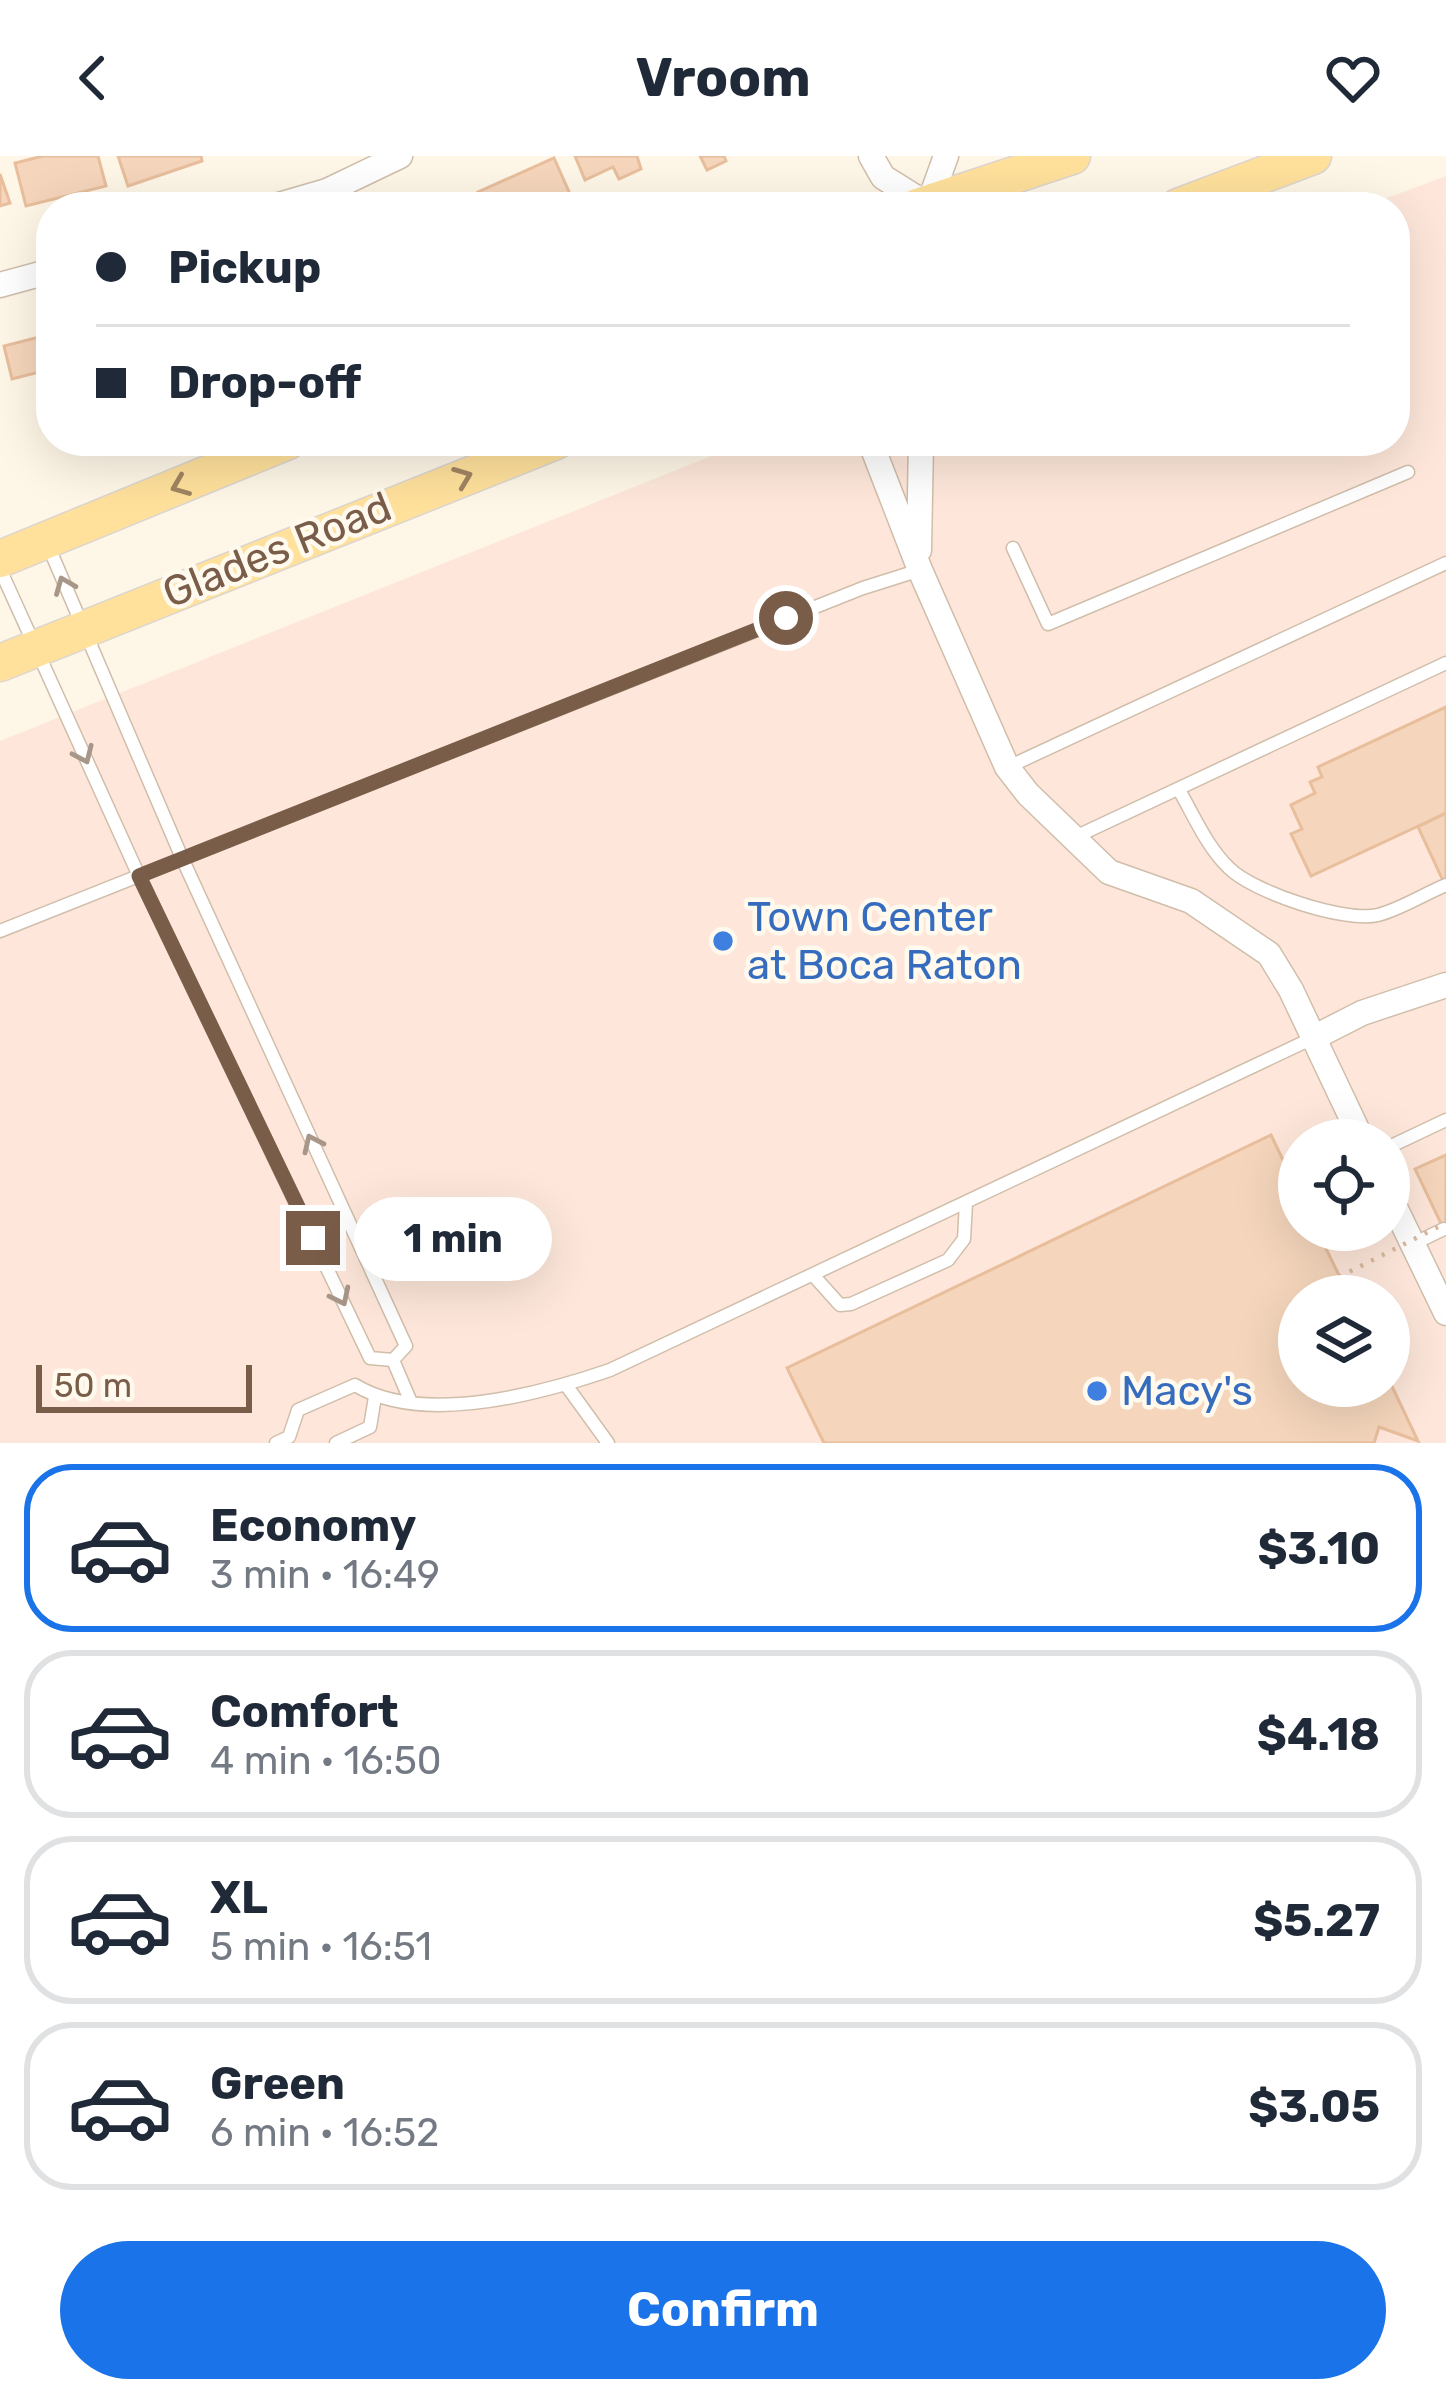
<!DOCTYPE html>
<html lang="en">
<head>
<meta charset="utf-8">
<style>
  body { margin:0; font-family:Rubik,sans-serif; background:#f6f6f7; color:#1f2937; height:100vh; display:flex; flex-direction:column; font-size:45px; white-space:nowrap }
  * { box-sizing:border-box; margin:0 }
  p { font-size:39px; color:#747a83 }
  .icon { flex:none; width:66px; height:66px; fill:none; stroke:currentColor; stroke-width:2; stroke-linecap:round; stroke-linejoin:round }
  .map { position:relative; height:1287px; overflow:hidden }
  .drawer { display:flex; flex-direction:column; background:#fff; flex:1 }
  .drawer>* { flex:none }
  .guide { position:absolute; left:36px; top:36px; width:1374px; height:264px; border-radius:48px; box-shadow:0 12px 48px #0002; display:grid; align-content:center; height:264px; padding:0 60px; background:#fff }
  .controls { position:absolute; left:1278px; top:963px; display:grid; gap:24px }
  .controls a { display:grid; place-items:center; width:132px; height:132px; border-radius:50%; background:#fff; box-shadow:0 12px 48px #0002; font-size:60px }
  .scale { position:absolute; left:36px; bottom:30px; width:216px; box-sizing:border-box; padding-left:12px; border:6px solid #795d49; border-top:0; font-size:33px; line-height:42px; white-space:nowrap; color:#795d49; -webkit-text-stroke:9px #fff9ee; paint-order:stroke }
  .end { position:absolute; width:54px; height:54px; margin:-27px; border:15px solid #795d49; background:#fff; box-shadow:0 0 0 6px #fff }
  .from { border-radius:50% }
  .bubble { position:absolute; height:84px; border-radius:42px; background:#fff; box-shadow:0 12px 48px #0002; font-size:39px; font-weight:700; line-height:84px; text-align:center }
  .guide b { display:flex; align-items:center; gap:42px; height:114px; font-size:45px }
  .guide b+b { border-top:3px solid #e0e1e3 }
  .guide i { width:30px; height:30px; background:#1f2937 }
  ul { padding:21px 0 0; list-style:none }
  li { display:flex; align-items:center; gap:36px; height:168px; margin:0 24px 18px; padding:0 36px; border:6px solid #e0e1e3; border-radius:48px }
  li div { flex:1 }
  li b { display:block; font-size:45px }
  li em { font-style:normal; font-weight:700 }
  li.selected { border-color:#1a73e8 }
  li>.icon { width:108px; height:108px; stroke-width:1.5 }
  .primary-button { display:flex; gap:24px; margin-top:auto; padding:24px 60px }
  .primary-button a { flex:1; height:138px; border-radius:72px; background:#1a73e8; color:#fff; font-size:48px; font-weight:700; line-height:138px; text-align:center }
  header { display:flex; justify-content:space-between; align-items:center; height:156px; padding:0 60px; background:#fff; font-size:54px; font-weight:700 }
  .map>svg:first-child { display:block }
</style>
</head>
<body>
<header><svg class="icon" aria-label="back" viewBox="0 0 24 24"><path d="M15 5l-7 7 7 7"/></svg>Vroom<svg class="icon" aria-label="heart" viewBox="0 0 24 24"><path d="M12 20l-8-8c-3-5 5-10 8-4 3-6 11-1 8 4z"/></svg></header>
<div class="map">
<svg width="1446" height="1287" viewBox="0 0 1446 1287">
  <rect width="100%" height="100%" fill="#fef6e6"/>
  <path fill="#fee7da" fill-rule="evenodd" d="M1446 20V1287H0V585L749 285H1395V51H1363ZM1299 984H1389V1074H1299ZM1299 1140H1389V1230H1299Z"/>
  <g fill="#f5d6bc" stroke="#e8be9c" stroke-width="3">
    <path d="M43 0H98L106 30 26 50 15 7Z"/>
    <path d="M118 0H201L202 5 128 30Z"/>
    <path d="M575 0H637L641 13 619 23 613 11 585 24Z"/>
    <path d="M700 0H724L726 5 707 14Z"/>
    <path d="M554 2 570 38 541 51H484L478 36Z"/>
    <path d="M0 18 10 47 0 50Z"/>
    <path d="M51 178V213L12 223 4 190Z"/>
    <path d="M1446 551V657L1311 720 1291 678 1302 673 1291 649 1315 637 1310 626 1322 621 1318 611Z"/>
    <path d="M1446 657V731L1418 671Z"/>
    <path d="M1271 979 1299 1037V1074H1317L1349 1140H1299V1230H1389V1224L1418 1285 1379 1271 1374 1287H824L787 1212Z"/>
    <path d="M1446 999V1078L1415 1013Z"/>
  </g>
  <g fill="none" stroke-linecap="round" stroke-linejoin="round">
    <g stroke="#d0beab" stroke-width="15">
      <g id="lane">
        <path d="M47 387 182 702 406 1190 393 1204"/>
        <path d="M1013 392 1048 468 1408 316"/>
        <path d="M0 413 139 720 370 1202 393 1204"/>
        <path d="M1008 611 1446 407"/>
        <path d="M1179 634C1194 660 1207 691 1229 712 1253 736 1345 767 1378 759 1401 753 1424 738 1446 729"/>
        <path d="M1073 682 1446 507"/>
        <path d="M0 775 863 432 920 414"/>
        <path d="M1389 991 1446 964"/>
        <path d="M1413 1088 1444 1073"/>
        <path d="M813 1119 840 1149 851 1148 948 1104 964 1083 966 1047"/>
        <path d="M393 1204 410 1244"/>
        <path d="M566 1229 608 1287"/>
        <path d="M276 1287 289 1281 298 1254 355 1229C422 1270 540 1238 610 1214L1313 882"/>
        <path d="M336 1287 370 1271 375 1241"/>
      </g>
    </g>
    <g stroke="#d0beab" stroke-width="27">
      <g id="street">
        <path d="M871 0 883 21 931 51"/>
        <path d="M929 47 946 0"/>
        <path d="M272 51 327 35 400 0"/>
        <path d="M0 129 51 115"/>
        <path d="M870 285 920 414 1007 611 1028 638 1109 716 1191 745 1269 798 1291 834 1362 984"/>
        <path d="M919 394 921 285"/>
        <path d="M1313 882 1362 857 1446 829"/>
        <path d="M1389 1039 1446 1157"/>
      </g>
    </g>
    <g stroke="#dcd5d0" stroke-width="39">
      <g id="primary">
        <path d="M917 51 1072 0"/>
        <path d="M1178 51 1313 0"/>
        <path d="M0 403 288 285"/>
        <path d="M0 507 556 285"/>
      </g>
    </g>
    <use href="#lane" stroke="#fff" stroke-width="12"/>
    <use href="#street" stroke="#fff" stroke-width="24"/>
    <use href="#primary" stroke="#ffe19c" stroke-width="36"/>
    <path stroke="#daba9f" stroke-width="4.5" stroke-dasharray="3 9" stroke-linecap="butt" d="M1339 1121 1442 1069"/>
  </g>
  <defs><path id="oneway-chevron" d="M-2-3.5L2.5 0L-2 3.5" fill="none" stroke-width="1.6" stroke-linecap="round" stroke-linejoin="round" transform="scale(3)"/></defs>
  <g stroke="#a18562">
    <use href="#oneway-chevron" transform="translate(463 321) rotate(-21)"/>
    <use href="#oneway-chevron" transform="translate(180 330) rotate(158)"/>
  </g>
  <g stroke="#a89689">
    <use href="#oneway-chevron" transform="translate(64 429) rotate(-112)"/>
    <use href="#oneway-chevron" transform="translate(84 599) rotate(66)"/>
    <use href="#oneway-chevron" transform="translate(312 987) rotate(-115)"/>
    <use href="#oneway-chevron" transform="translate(341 1141) rotate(64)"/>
  </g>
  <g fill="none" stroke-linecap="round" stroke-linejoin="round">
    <path stroke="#795d49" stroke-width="15" d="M313 1082 139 720 786 462"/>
  </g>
  <g fill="#3f7fe0" stroke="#fff9ee" stroke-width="4.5">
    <circle cx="723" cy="785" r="12"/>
    <circle cx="1097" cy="1235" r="12"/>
  </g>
  <g text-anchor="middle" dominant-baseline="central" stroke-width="9" stroke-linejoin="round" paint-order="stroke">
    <g font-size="42" fill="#795d49" stroke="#fff9ee">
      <text transform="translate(277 394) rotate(-22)">Glades Road</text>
    </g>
    <g font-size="42" fill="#366cbe" stroke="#fff9ee" text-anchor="start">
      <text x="747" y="761">Town Center<tspan x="747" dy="48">at Boca Raton</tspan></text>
      <text x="1121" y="1235">Macy's</text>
    </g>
  </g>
</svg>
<div class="controls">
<a><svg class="icon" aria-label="locate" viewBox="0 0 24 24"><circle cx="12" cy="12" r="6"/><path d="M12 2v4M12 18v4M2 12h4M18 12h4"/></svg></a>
<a><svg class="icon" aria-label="layers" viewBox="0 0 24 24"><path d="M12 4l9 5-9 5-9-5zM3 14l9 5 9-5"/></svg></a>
</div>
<div class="scale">50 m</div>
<i class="end from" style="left:786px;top:462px"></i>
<i class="end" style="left:313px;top:1082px"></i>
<div class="bubble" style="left:354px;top:1041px;width:198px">1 min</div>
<div class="guide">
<b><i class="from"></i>Pickup</b>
<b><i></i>Drop-off</b>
</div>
</div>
<section class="drawer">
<ul>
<li class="selected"><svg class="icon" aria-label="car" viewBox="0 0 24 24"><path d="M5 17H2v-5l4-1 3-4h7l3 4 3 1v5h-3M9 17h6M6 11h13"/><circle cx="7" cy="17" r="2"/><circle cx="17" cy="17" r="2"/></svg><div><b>Economy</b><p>3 min · 16:49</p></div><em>$3.10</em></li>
<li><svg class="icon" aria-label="car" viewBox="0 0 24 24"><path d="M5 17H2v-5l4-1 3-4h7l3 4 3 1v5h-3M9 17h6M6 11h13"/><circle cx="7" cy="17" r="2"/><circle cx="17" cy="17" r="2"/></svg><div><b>Comfort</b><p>4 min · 16:50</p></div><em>$4.18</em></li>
<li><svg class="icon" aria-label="car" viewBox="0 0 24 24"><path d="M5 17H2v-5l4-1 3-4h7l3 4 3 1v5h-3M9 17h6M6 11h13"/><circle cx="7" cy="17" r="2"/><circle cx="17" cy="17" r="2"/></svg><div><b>XL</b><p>5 min · 16:51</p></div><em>$5.27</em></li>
<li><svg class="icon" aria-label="car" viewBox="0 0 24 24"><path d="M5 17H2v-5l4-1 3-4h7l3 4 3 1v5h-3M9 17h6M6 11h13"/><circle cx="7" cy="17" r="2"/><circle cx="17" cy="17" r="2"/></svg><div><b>Green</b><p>6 min · 16:52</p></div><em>$3.05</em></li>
</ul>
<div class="primary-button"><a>Confirm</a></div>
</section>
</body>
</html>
